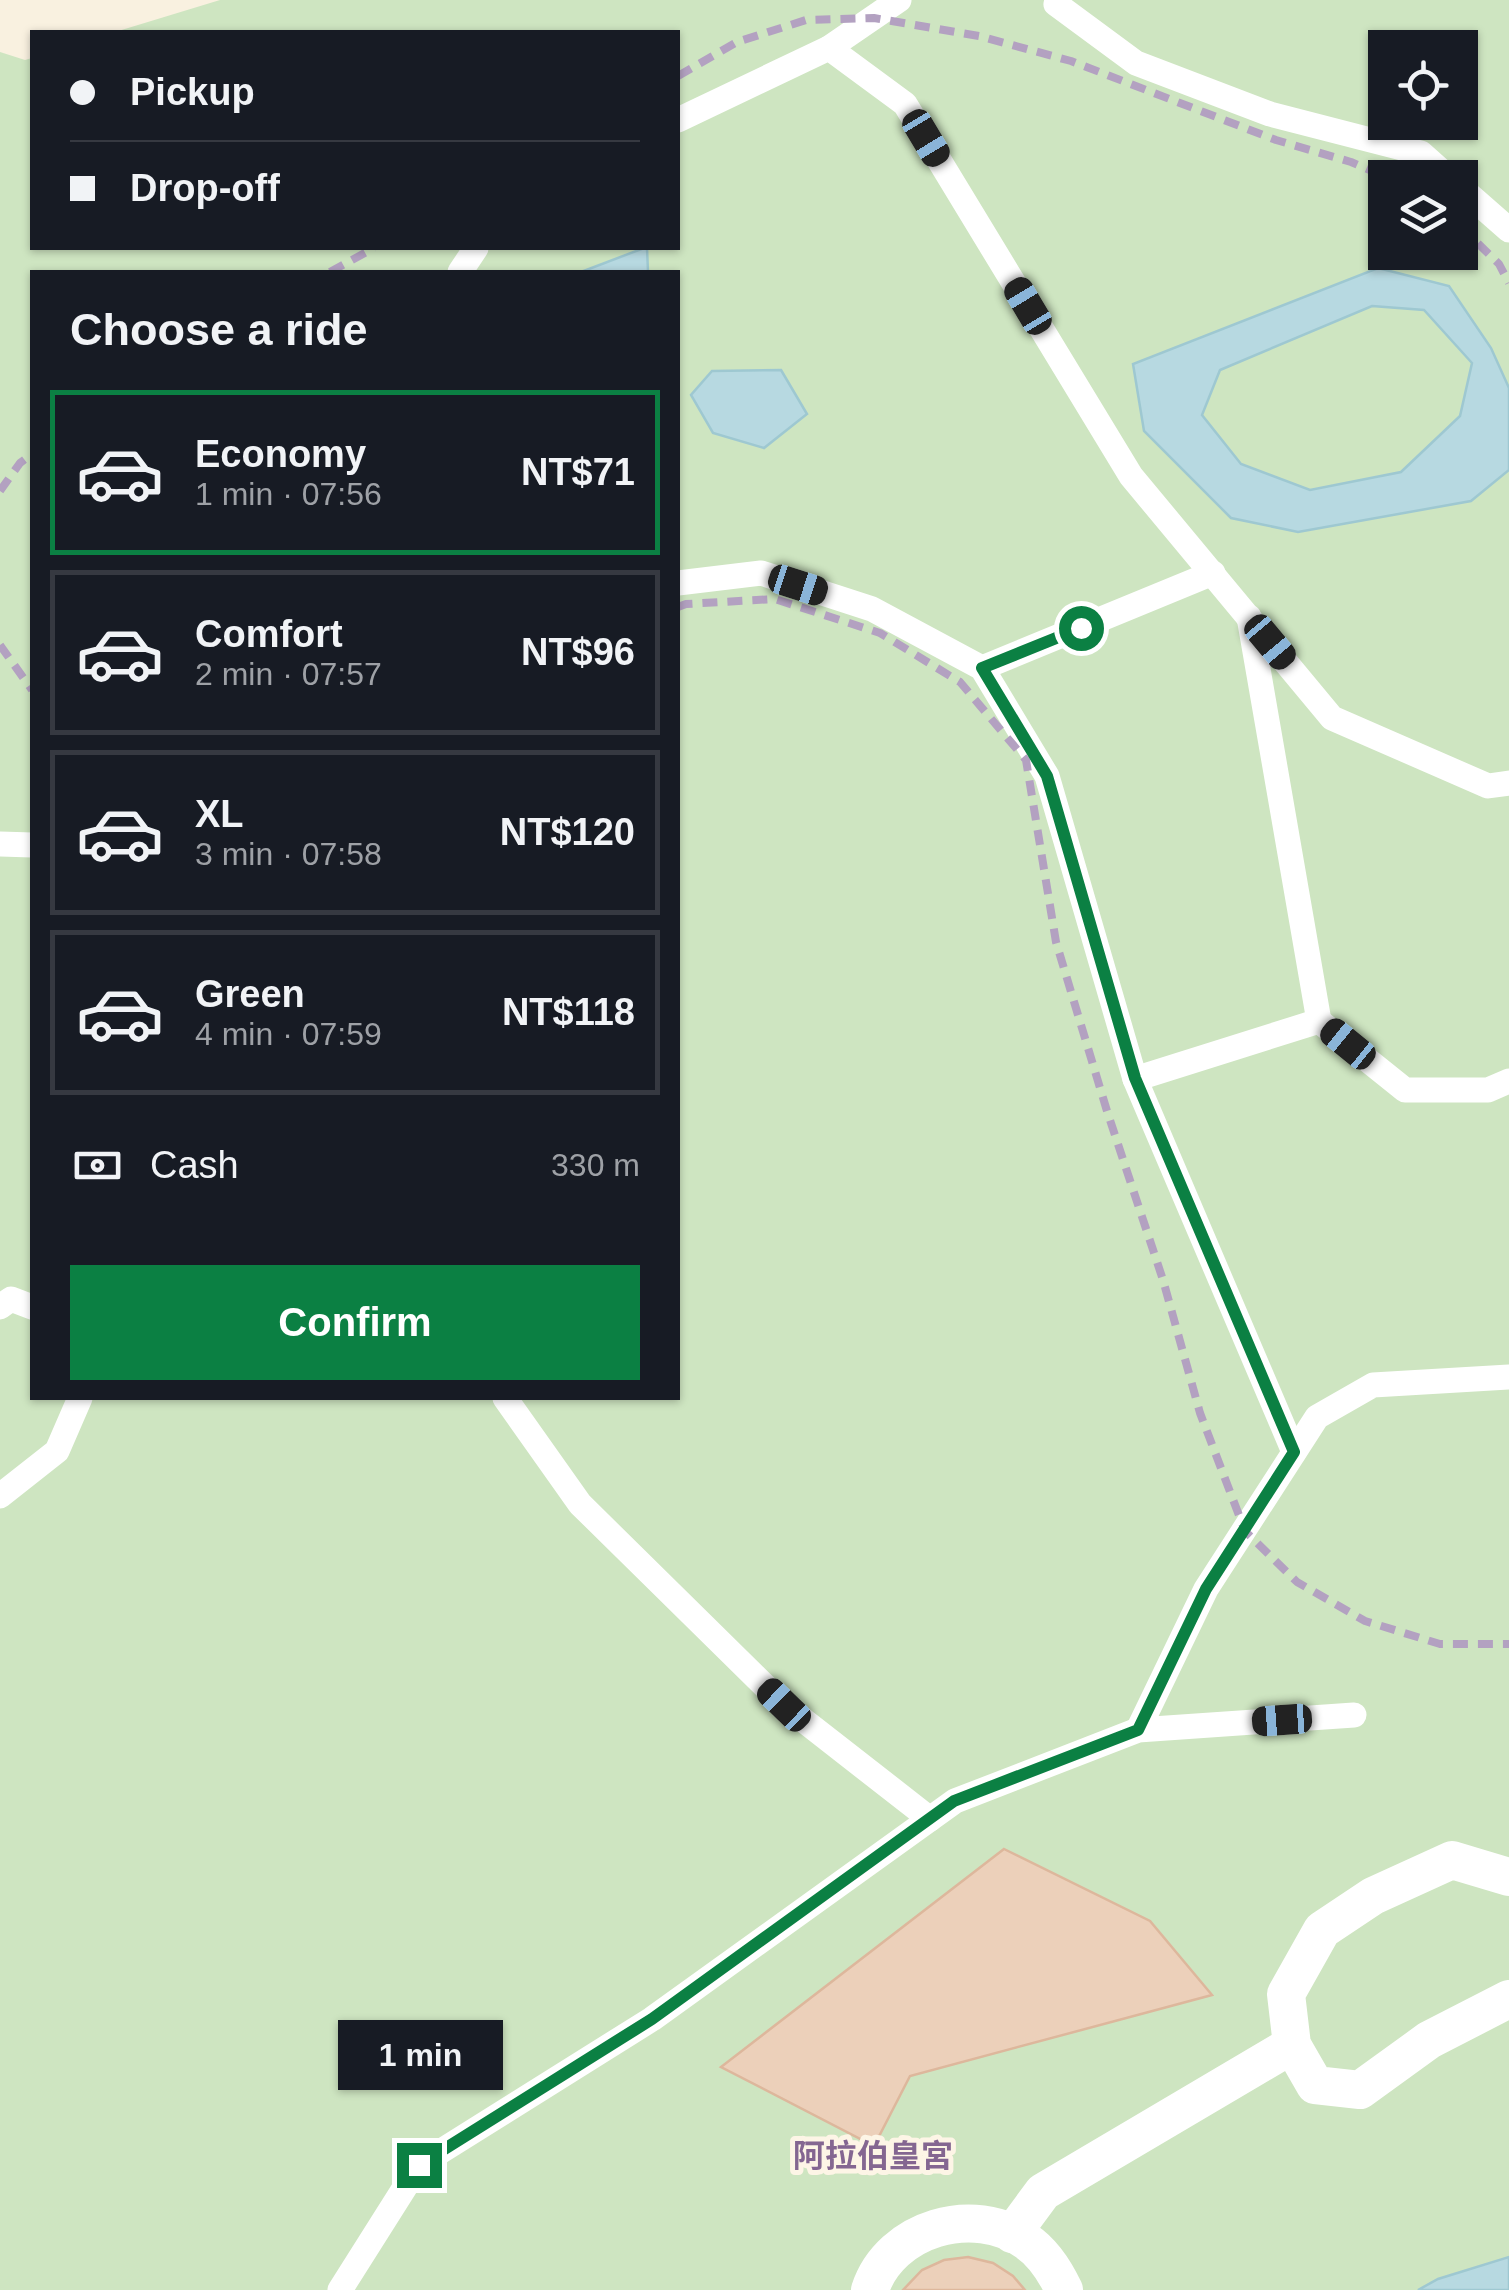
<!DOCTYPE html>
<html lang="en">
<head>
<meta charset="utf-8">
<style>
  body { margin:0; font-family:Arial,"Noto Sans TC",sans-serif; background:#242831; color:#f1f3f6; height:100vh; display:flex; flex-direction:column; font-size:38px; white-space:nowrap }
  * { box-sizing:border-box; margin:0 }
  p { font-size:32px; color:#9ea1a6 }
  .icon { flex:none; width:55px; height:55px; fill:none; stroke:currentColor; stroke-width:2; stroke-linecap:round; stroke-linejoin:round }
  .map { position:relative; flex:1; overflow:hidden }
  .sheet { position:absolute; left:30px; top:270px; width:650px; height:1130px; display:flex; flex-direction:column; background:#171b24; border-radius:0px; box-shadow:0 2px 8px #0004 }
  .sheet>* { flex:none }
  .top-card { position:absolute; left:30px; top:30px; width:650px; height:220px; border-radius:0px; box-shadow:0 2px 8px #0004; display:grid; align-content:center; height:220px; padding:0 40px; background:#171b24 }
  .fabs { position:absolute; left:1368px; top:30px; display:grid; gap:20px }
  .fabs a { display:grid; place-items:center; width:110px; height:110px; border-radius:0px; background:#171b24; box-shadow:0 2px 8px #0004; font-size:50px }
  .end { position:absolute; width:45px; height:45px; margin:-22px; border:12px solid #0b8043; background:#fff; box-shadow:0 0 0 5px #fff }
  .from { border-radius:50% }
  .bubble { position:absolute; height:70px; border-radius:0px; background:#171b24; box-shadow:0 2px 8px #0004; font-size:32px; font-weight:700; line-height:70px; text-align:center }
  .car { position:absolute; width:30px; height:60px; margin:-30px -15px; border-radius:12px; box-shadow:0 0 8px 2px #0007; background:linear-gradient(#222 24%,#8ab4d8 0 40%,#222 0 76%,#8ab4d8 0 86%,#222 0) }
  .top-card b { display:flex; align-items:center; gap:35px; height:95px; font-size:38px }
  .top-card b+b { border-top:2px solid #363941 }
  .top-card i { width:25px; height:25px; background:#f1f3f6 }
  ul { padding:0; list-style:none }
  li { display:flex; align-items:center; gap:30px; height:165px; margin:0 20px 15px; padding:0 20px; border:5px solid #363941; border-radius:0px }
  li div { flex:1 }
  li b { display:block; font-size:38px }
  li em { font-style:normal; font-weight:700 }
  li.selected { border-color:#0b8043 }
  li>.icon { width:90px; height:90px; stroke-width:1.5 }
  h2 { padding:0 40px; font-size:45px; line-height:120px }
  .pay { display:flex; align-items:center; gap:25px; height:110px; padding:0 40px; font-size:38px }
  .pay p { margin-inline-start:auto }
  .primary-button { display:flex; gap:20px; margin-top:auto; padding:20px 40px }
  .primary-button a { flex:1; height:115px; border-radius:0px; background:#0b8043; color:#fff; font-size:40px; font-weight:700; line-height:115px; text-align:center }
  .map>svg:first-child { display:block }
</style>
</head>
<body>
<div class="map">
<svg width="1509" height="2290" viewBox="0 0 1509 2290">
  <rect width="100%" height="100%" fill="#f9f1e0"/>
  <path fill="#cee5c1" fill-rule="evenodd" d="M220 0H1509V2290H0V52L25 60 32 58V248H678V32H115ZM1385 48H1460V122H1385ZM1385 178H1460V252H1385ZM32 272H678V1398H32Z"/>
  <g fill="#b7d9e1" stroke="#9ec8d1" stroke-width="2.5" fill-rule="evenodd">
    <path d="M644 248H647L648 272H581Z"/>
    <path d="M1378 268 1449 286 1491 348 1509 388V470L1471 501 1298 532 1231 518 1144 431 1133 364ZM1372 306 1424 310 1472 363 1460 416 1401 472 1310 490 1241 464 1202 415 1220 370Z"/>
    <path d="M781 370 807 414 764 448 713 433 691 395 712 371Z"/>
    <path d="M1509 2257V2290H1418L1438 2279Z"/>
  </g>
  <g fill="#ecd0ba" stroke="#ddb79c" stroke-width="2.5">
    <path d="M1004 1849 1150 1921 1212 1995 910 2076 874 2146 721 2067Z"/>
    <path d="M968 2257 993 2263 1013 2276 1025 2290H903L922 2270 944 2260Z"/>
  </g>
  <g fill="none" stroke-linecap="round" stroke-linejoin="round">
    <g stroke="#fff" stroke-width="25">
      <path d="M1057 0 1056 4 1136 63 1270 114 1421 153 1449 178"/>
      <path d="M829 48 899 0"/>
      <path d="M678 120 829 48 905 104 1131 476 1332 718 1488 786 1509 783"/>
      <path d="M1460 187 1509 230"/>
      <path d="M460 272 476 248"/>
      <path d="M678 583 761 573 872 609 982 668 1047 776 1135 1079 1294 1452"/>
      <path d="M1249 617 1319 1021"/>
      <path d="M982 668 1213 573"/>
      <path d="M0 844 32 845"/>
      <path d="M1135 1079 1319 1021 1405 1090H1488L1509 1081"/>
      <path d="M0 1307 11 1299 32 1307"/>
      <path d="M505 1398 580 1504 784 1705 930 1819"/>
      <path d="M0 1496 57 1451 80 1398"/>
      <path d="M1138 1730 1206 1589 1317 1417 1373 1385 1509 1377"/>
      <path d="M340 2290 419 2165 652 2019 955 1801 1138 1730 1354 1715"/>
    </g>
    <g stroke="#fff" stroke-width="38">
      <path d="M1509 1877 1452 1860 1373 1896 1322 1930 1286 1994 1292 2045 1315 2085 1360 2090 1429 2040 1509 1999"/>
      <path d="M1012 2234 1043 2192 1292 2045"/>
      <path d="M870 2290C890 2228 974 2204 1026 2241 1044 2253 1055 2271 1064 2290"/>
    </g>
    <g stroke="#b3a1c1" stroke-width="8" stroke-dasharray="15 10" stroke-linecap="butt">
      <path d="M678 76 737 42 806 20 874 18 979 36 1071 61 1276 140 1351 162 1388 178"/>
      <path d="M1460 226 1499 264 1509 283"/>
      <path d="M330 272 374 248"/>
      <path d="M0 491 20 463 32 454"/>
      <path d="M678 607 686 604 775 599 880 633 960 682 1026 760 1056 942 1107 1111 1163 1280 1200 1413 1245 1531 1297 1582 1365 1621 1440 1644H1509"/>
      <path d="M0 645 32 690"/>
    </g>
  </g>
  <g fill="none" stroke-linecap="round" stroke-linejoin="round">
    <path stroke="#0b8043" stroke-width="12" d="M419 2165 652 2019 954 1801 1138 1730 1206 1589 1294 1452 1135 1078 1047 776 982 668 1081 628"/>
  </g>
  <g text-anchor="middle" dominant-baseline="central" stroke-width="10" stroke-linejoin="round" paint-order="stroke">
    <g font-size="32" font-weight="bold" fill="#846691" stroke="#fdf5e6">
      <text x="873" y="2156">阿拉伯皇宮</text>
    </g>
  </g>
</svg>
<div class="fabs">
<a><svg class="icon" aria-label="locate" viewBox="0 0 24 24"><circle cx="12" cy="12" r="6"/><path d="M12 2v4M12 18v4M2 12h4M18 12h4"/></svg></a>
<a><svg class="icon" aria-label="layers" viewBox="0 0 24 24"><path d="M12 4l9 5-9 5-9-5zM3 14l9 5 9-5"/></svg></a>
</div>
<i class="end from" style="left:1081px;top:628px"></i>
<i class="end" style="left:419px;top:2165px"></i>
<div class="bubble" style="left:338px;top:2020px;width:165px">1 min</div>
<i class="car" style="left:926px;top:138px;rotate:149deg"></i>
<i class="car" style="left:1028px;top:306px;rotate:329deg"></i>
<i class="car" style="left:798px;top:585px;rotate:108deg"></i>
<i class="car" style="left:1270px;top:642px;rotate:140deg"></i>
<i class="car" style="left:1348px;top:1044px;rotate:309deg"></i>
<i class="car" style="left:784px;top:1705px;rotate:314deg"></i>
<i class="car" style="left:1282px;top:1720px;rotate:266deg"></i>
<div class="top-card">
<b><i class="from"></i>Pickup</b>
<b><i></i>Drop-off</b>
</div>
<section class="sheet">
<h2>Choose a ride</h2>
<ul>
<li class="selected"><svg class="icon" aria-label="car" viewBox="0 0 24 24"><path d="M5 17H2v-5l4-1 3-4h7l3 4 3 1v5h-3M9 17h6M6 11h13"/><circle cx="7" cy="17" r="2"/><circle cx="17" cy="17" r="2"/></svg><div><b>Economy</b><p>1 min · 07:56</p></div><em>NT$71</em></li>
<li><svg class="icon" aria-label="car" viewBox="0 0 24 24"><path d="M5 17H2v-5l4-1 3-4h7l3 4 3 1v5h-3M9 17h6M6 11h13"/><circle cx="7" cy="17" r="2"/><circle cx="17" cy="17" r="2"/></svg><div><b>Comfort</b><p>2 min · 07:57</p></div><em>NT$96</em></li>
<li><svg class="icon" aria-label="car" viewBox="0 0 24 24"><path d="M5 17H2v-5l4-1 3-4h7l3 4 3 1v5h-3M9 17h6M6 11h13"/><circle cx="7" cy="17" r="2"/><circle cx="17" cy="17" r="2"/></svg><div><b>XL</b><p>3 min · 07:58</p></div><em>NT$120</em></li>
<li><svg class="icon" aria-label="car" viewBox="0 0 24 24"><path d="M5 17H2v-5l4-1 3-4h7l3 4 3 1v5h-3M9 17h6M6 11h13"/><circle cx="7" cy="17" r="2"/><circle cx="17" cy="17" r="2"/></svg><div><b>Green</b><p>4 min · 07:59</p></div><em>NT$118</em></li>
</ul>
<div class="pay"><svg class="icon" aria-label="cash" viewBox="0 0 24 24"><path d="M3 7h18v10H3z"/><circle cx="12" cy="12" r="2"/></svg>Cash<p>330 m</p></div>
<div class="primary-button"><a>Confirm</a></div>
</section>
</div>
</body>
</html>
